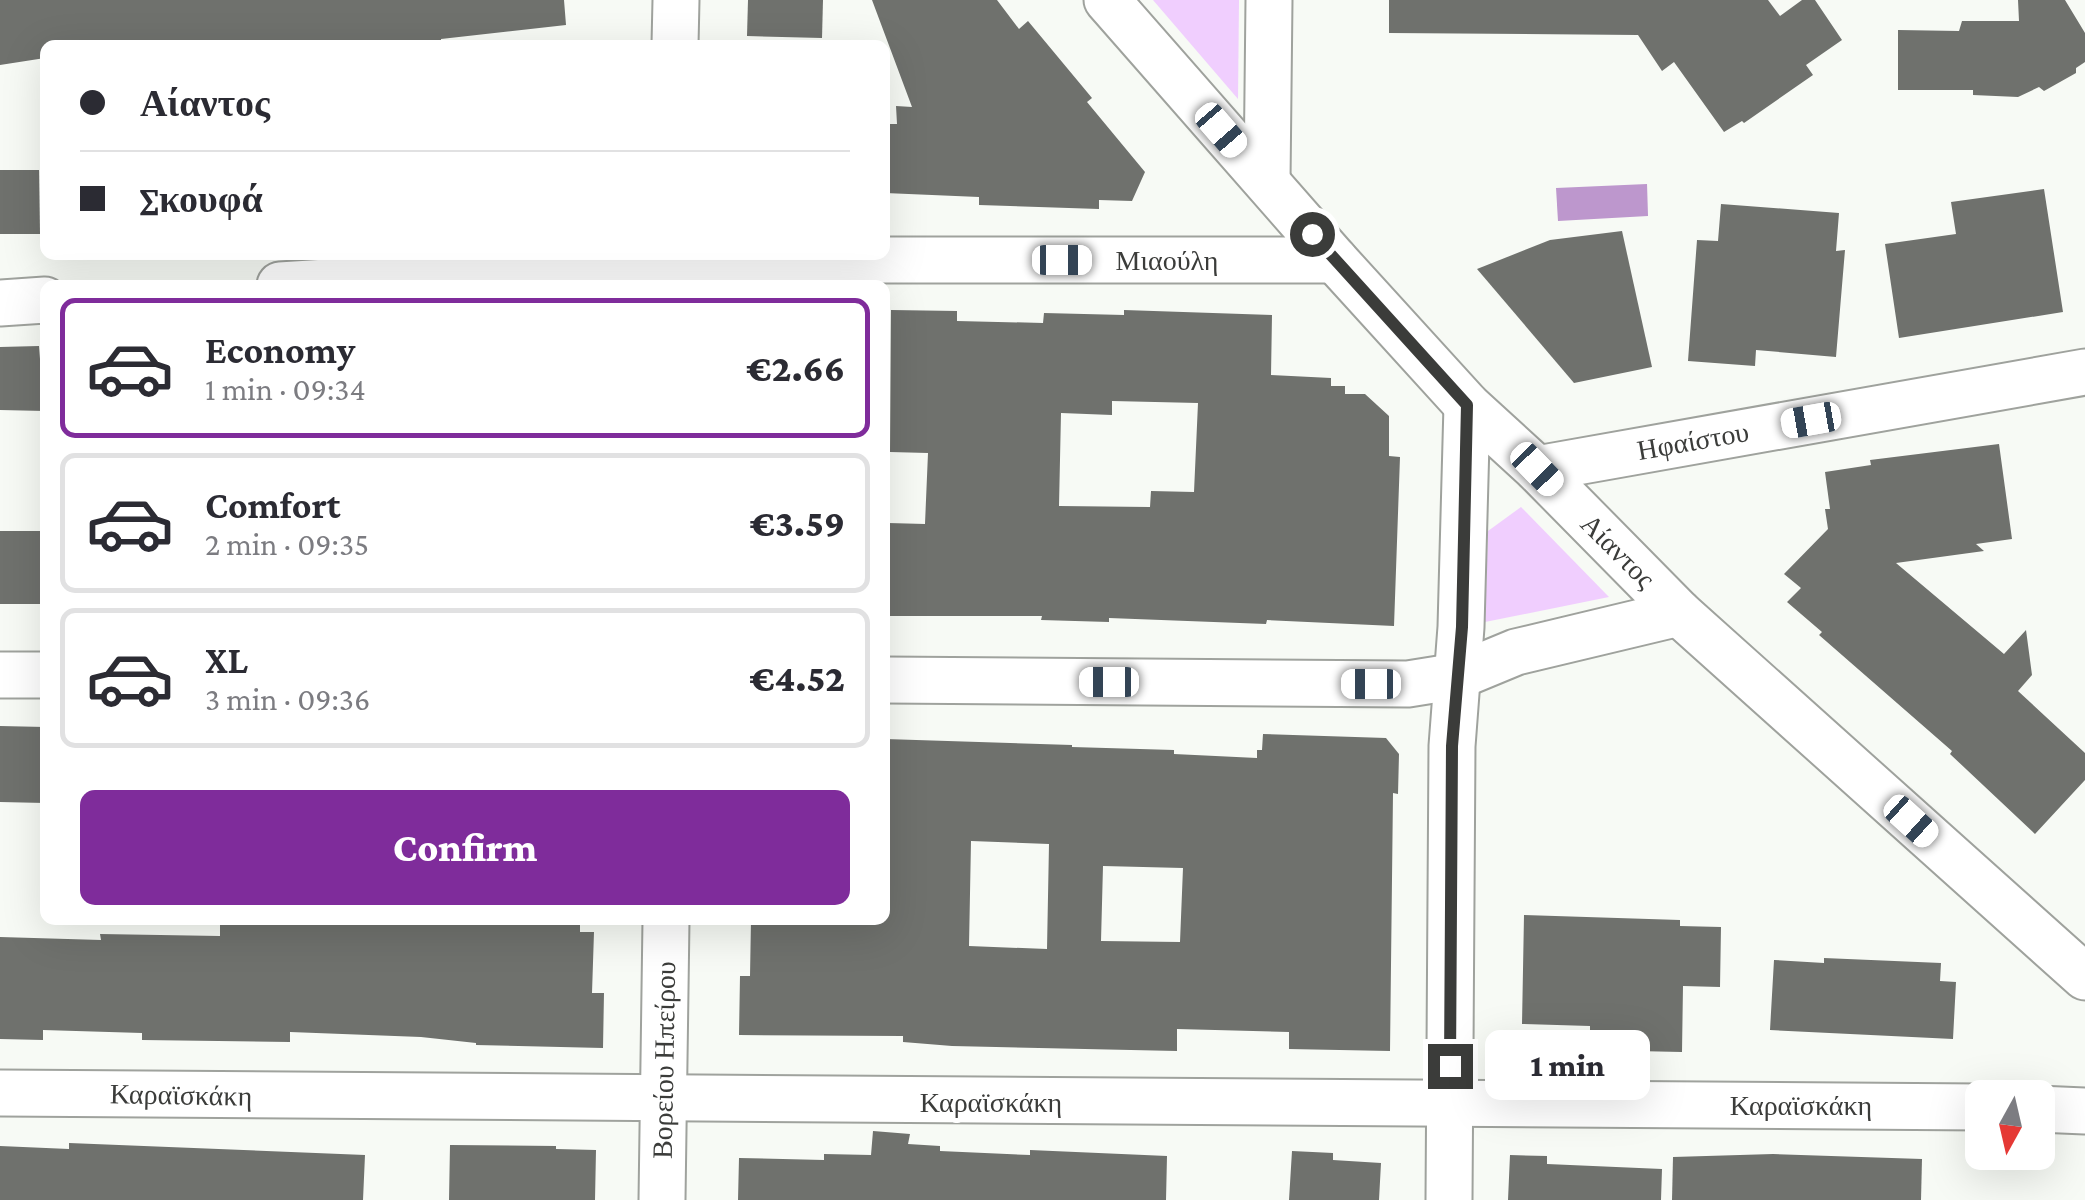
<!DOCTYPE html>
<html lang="en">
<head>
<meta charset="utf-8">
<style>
  body { margin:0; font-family:"Crimson Pro",serif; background:#f7f7f7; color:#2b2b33; height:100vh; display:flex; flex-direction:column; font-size:38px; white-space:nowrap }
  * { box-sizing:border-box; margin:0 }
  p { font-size:32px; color:#7c7c81 }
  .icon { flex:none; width:55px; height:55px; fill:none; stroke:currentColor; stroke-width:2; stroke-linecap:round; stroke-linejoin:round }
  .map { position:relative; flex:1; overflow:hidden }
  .details { position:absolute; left:40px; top:280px; width:850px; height:645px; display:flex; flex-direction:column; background:#fff; border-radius:15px; box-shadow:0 10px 40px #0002 }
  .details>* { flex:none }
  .guide { position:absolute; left:40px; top:40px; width:850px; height:220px; border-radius:15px; box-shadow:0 10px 40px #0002; display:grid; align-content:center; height:220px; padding:0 40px; background:#fff }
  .needle { width:65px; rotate:188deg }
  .fabs { position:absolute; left:1965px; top:1080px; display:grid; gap:20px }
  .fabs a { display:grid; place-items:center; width:90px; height:90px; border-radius:15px; background:#fff; box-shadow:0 10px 40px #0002; font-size:50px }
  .end { position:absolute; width:45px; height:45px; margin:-22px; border:12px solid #3b3c3a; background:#fff; box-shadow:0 0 0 5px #fff }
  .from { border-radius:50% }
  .bubble { position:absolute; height:70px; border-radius:15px; background:#fff; box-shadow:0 10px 40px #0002; font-size:32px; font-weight:800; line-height:70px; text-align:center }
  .car { position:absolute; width:30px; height:60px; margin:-30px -15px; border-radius:12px; box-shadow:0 0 8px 2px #0007; background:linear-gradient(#fff 24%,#345 0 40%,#fff 0 76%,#345 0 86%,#fff 0) }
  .guide b { display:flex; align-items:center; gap:35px; height:95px; font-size:38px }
  .guide b+b { border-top:2px solid #e1e1e2 }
  .guide i { width:25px; height:25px; background:#2b2b33 }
  ul { padding:18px 0 0; list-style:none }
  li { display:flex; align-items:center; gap:30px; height:140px; margin:0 20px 15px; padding:0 20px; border:5px solid #e1e1e2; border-radius:15px }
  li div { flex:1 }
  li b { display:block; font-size:38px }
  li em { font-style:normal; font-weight:800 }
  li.active { border-color:#7f2c9b }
  li>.icon { width:90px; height:90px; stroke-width:1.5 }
  .action { display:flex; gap:20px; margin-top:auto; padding:20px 40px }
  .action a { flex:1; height:115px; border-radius:15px; background:#7f2c9b; color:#fff; font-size:40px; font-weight:800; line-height:115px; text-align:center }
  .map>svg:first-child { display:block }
</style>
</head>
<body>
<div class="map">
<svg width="2085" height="1200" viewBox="0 0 2085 1200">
  <rect width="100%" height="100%" fill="#f7faf5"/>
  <g fill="#f0cefe">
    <path d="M1153 0H1239L1238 99Z"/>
    <path d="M1521 507 1609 597 1485 622 1488 531Z"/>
  </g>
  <path fill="#bd97cd" d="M1647 184 1648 216 1558 221 1556 188Z"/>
  <g fill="#6f716d" fill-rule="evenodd">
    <path d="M0 0H564L566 25 441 39V45H45V58L0 65Z"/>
    <path d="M748 0H823L822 38 747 36Z"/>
    <path d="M872 0H997L1019 29 1028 21 1092 98 1087 102 1145 172 1132 201 1099 200V209L979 205V197L885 193V124H897L896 106 912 107Z"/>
    <path d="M1389 0H1768L1780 16 1802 0H1815L1842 40 1806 65 1813 75 1744 123 1742 121 1724 132 1674 62 1662 71 1638 35 1389 33Z"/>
    <path d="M2018 0H2065L2085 33V62L2076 68V73L2044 91 2039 87 2018 97 1973 95V90H1898V30L1959 31 1962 21H2019Z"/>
    <path d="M0 170H39L40 234H0Z"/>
    <path d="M2044 189 2063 312 1899 338 1885 244 1956 234 1951 202Z"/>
    <path d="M1721 204 1839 213 1836 251 1845 250 1836 357 1756 350 1755 366 1688 361 1697 240 1718 241Z"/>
    <path d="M1622 231 1652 367 1574 383 1477 269 1550 240Z"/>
    <path d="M891 310 957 311V321L1043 323 1044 313 1124 315V310L1272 315 1271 375 1331 378V386H1345V394H1365L1389 416V456L1400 457 1394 626 1267 620 1266 624 1109 618V622L1041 620 1042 616H885L888 523 925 524 928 453 890 452ZM1112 401 1198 403 1194 492 1151 491 1150 507 1059 506 1061 413 1112 415Z"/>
    <path d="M39 346 40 359H45V411L0 410V347Z"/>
    <path d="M1999 444 2012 539 1976 544 1984 551 1896 563 2004 654 2026 630 2032 675 2018 691 2085 753V780L2035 834 1950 754 1952 751 1819 635 1822 632 1787 602 1801 588 1784 574 1828 529 1825 509H1830L1825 472 1871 465 1870 460Z"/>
    <rect x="0" y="531" width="45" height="73"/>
    <path d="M0 726 45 727V803L0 802Z"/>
    <path d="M1263 734 1386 738 1399 754 1398 794 1393 793 1390 1051 1289 1049V1032L1177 1029V1051L952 1046 903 1042V1036L739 1035 740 976H750L751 920H885V739L1072 745V747L1174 750V754L1257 758V750H1262ZM971 841 1049 844 1047 949 969 946ZM1103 866 1183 868 1180 942 1101 941Z"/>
    <path d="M1524 915 1680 920V926L1721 927 1720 987 1683 986 1682 1052 1590 1050V1026L1522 1024Z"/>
    <path d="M299 920H580V932H594L592 993H604L603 1048 476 1045V1043L421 1037 290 1032V1042L142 1040V1033L43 1030V1040L0 1039V937L101 940 100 934 220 936V921Z"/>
    <path d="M1824 958 1941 963 1940 981 1956 982 1953 1039 1770 1030 1774 960 1824 963Z"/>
    <path d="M873 1131 910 1134 908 1144 940 1146V1151L1030 1155V1150L1167 1156 1166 1200H738L739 1158 824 1160V1154L871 1155Z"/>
    <path d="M69 1143 365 1155 363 1200H0V1146L69 1149Z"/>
    <path d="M450 1145 556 1146V1149L596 1150 595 1200H449Z"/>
    <path d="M1292 1151 1333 1153V1160L1381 1163 1379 1200H1289Z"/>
    <path d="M1773 1154 1922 1159 1921 1200H1672L1673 1157Z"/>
    <path d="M1510 1155 1547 1156V1164L1662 1169 1661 1200H1508Z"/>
  </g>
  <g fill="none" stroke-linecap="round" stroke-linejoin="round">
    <g stroke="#9fa29d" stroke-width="49">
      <g id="minor">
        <path d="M1107 0 1335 260 1467 405 1537 469 1679 613 2085 977"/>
        <path d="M675 45 676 0"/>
        <path d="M1267 181 1269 0"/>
        <path d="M280 285 673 260H1335"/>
        <path d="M0 303 45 300"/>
        <path d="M1537 469 2085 372"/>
        <path d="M0 675H45"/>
        <path d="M885 680 1408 684 1458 676 1516 652 1679 613"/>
        <path d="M0 1093 1982 1107"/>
        <path d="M2038 1109 2085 1111"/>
        <path d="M662 1200 666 920"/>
        <path d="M1449 1200 1452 746 1461 627 1467 405"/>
      </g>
    </g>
    <use href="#minor" stroke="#fff" stroke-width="45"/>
  </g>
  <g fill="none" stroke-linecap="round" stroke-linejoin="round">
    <path stroke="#3b3c3a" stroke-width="12" d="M1312 234 1467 405 1462 627 1452 746 1450 1066"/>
  </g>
  <g text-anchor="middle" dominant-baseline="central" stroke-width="10" stroke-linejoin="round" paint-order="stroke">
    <g font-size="28" fill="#3b3c3a" stroke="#fff">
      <text x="1167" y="260">Μιαούλη</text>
      <text transform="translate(1693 441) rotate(-10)">Ηφαίστου</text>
      <text transform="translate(1618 551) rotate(45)">Αίαντος</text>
      <text transform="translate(664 1060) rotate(-89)">Βορείου Ηπείρου</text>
      <text transform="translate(181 1095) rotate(1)">Καραϊσκάκη</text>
      <text x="991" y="1102">Καραϊσκάκη</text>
      <text x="1801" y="1105">Καραϊσκάκη</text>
    </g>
  </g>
</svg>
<div class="fabs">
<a><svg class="needle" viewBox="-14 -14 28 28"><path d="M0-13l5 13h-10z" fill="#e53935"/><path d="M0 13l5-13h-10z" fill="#7c7c81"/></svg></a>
</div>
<i class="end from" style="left:1312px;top:234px"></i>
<i class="end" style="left:1450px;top:1066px"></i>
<div class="bubble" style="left:1485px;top:1030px;width:165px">1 min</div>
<i class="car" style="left:1221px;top:130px;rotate:139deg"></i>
<i class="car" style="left:1062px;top:260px;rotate:90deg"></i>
<i class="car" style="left:1811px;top:420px;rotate:260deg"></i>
<i class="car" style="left:1537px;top:469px;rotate:136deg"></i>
<i class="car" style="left:1109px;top:682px;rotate:270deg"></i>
<i class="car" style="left:1371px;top:684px;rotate:270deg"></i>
<i class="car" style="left:1911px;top:821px;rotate:132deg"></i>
<div class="guide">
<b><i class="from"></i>Αίαντος</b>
<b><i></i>Σκουφά</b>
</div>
<section class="details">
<ul>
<li class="active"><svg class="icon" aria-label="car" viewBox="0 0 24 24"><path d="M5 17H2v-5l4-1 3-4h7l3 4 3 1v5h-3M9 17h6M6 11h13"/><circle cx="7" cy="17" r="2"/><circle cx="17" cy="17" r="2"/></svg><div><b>Economy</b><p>1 min · 09:34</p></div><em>€2.66</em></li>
<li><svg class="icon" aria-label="car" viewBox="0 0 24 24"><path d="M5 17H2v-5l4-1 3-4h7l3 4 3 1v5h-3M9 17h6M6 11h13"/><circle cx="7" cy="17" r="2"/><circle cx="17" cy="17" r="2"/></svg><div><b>Comfort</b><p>2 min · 09:35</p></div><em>€3.59</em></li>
<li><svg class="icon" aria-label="car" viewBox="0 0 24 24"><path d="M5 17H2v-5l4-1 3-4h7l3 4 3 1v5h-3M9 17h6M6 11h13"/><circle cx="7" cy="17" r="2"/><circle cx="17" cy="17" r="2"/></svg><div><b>XL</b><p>3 min · 09:36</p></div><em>€4.52</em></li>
</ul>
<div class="action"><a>Confirm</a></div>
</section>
</div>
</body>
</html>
